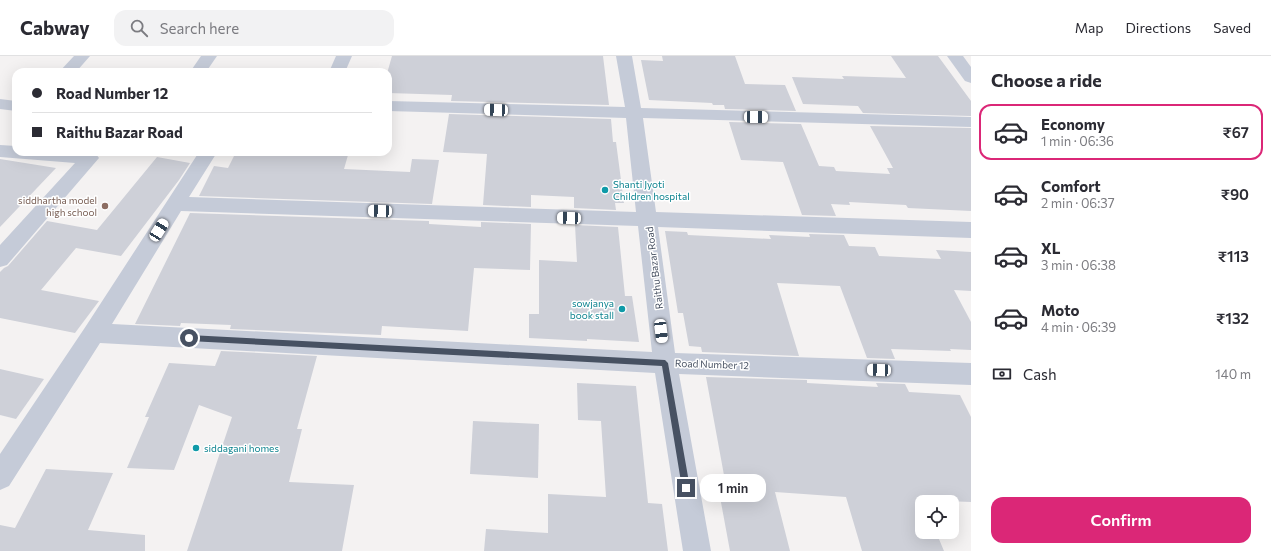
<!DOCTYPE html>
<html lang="en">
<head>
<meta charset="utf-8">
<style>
  body { margin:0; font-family:Commissioner,sans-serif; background:#f2f2f3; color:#2b2b33; height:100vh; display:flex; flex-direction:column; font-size:15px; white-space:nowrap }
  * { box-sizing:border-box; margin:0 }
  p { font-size:13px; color:#7c7c81 }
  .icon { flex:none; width:22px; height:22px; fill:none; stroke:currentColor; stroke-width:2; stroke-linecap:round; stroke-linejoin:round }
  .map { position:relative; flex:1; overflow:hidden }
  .drawer { display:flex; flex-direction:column; background:#fff; width:300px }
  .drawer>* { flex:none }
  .banner { position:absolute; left:12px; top:12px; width:380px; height:88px; border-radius:12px; box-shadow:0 4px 16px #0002; display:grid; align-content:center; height:88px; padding:0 20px; background:#fff }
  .tools { position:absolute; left:915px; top:439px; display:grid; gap:8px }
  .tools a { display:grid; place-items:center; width:44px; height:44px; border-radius:8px; background:#fff; box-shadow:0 4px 16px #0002; font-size:20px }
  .end { position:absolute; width:18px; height:18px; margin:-9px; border:5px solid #475162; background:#fff; box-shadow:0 0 0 2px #fff }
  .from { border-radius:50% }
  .bubble { position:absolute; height:28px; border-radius:12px; background:#fff; box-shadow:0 4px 16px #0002; font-size:13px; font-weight:600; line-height:28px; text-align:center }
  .car { position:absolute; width:12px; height:24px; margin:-12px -6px; border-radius:5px; box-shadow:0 0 3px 1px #0007; background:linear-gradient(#fff 24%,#345 0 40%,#fff 0 76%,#345 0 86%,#fff 0) }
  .banner b { display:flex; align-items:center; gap:14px; height:38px; font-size:15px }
  .banner b+b { border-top:1px solid #e1e1e2 }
  .banner i { width:10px; height:10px; background:#2b2b33 }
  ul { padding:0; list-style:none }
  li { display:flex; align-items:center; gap:12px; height:56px; margin:0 8px 6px; padding:0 12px; border:2px solid transparent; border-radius:12px }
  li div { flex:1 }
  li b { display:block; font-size:15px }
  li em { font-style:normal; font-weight:600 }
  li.on { border-color:#db2777 }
  li>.icon { width:36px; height:36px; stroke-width:1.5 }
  h2 { padding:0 20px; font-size:18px; line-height:48px }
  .pay { display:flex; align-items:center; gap:10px; height:44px; padding:0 20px; font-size:15px }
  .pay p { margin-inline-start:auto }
  .action { display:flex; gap:8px; margin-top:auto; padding:8px 20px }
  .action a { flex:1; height:46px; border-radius:12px; background:#db2777; color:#fff; font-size:16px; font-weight:600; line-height:46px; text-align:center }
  header { display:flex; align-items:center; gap:24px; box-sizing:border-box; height:56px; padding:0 20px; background:#fff; border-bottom:1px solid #e1e1e2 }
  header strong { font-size:19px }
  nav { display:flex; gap:22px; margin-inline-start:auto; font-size:14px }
  .search { width:280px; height:36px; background:#f2f2f3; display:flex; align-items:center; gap:10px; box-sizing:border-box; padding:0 14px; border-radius:12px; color:#7c7c81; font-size:15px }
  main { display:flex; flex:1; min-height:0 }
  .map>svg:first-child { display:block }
</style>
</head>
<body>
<header>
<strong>Cabway</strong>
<div class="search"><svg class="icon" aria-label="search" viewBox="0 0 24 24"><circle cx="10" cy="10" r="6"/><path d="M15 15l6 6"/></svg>Search here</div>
<nav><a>Map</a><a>Directions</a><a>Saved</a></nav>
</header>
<main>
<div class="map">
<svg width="971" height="495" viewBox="0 0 971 495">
  <rect width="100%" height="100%" fill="#f4f2f2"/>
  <g fill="#ced0d8">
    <path d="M392 0H603L609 49 451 45 452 39 388 37V14Z"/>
    <path d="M662 0H735L745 28 785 29 796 55 725 53 724 49H713L712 47 649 44 641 4 663 5Z"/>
    <path d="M891 0H938L971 45V60L863 57 858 50 803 48 792 21 844 23 842 20 906 22Z"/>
    <path d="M449 58 611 63 613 86H616L624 147H615L616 154 574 152V141L531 139V151L483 149 487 98 443 96Z"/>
    <path d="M729 66 801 68 819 110 834 111 836 115 890 118 887 112H893L870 70 971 72V155L908 152 906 149 849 146 850 149 831 148 836 160 802 159 783 106 741 104Z"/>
    <path d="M236 96H291L348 99 344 113 410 116 412 103 439 104 432 148 199 140 214 110 228 112Z"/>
    <path d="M157 101 190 107 179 124 121 200 76 192 41 234 99 245 75 277 0 262V216L4 212 8 210 47 165 97 174Z"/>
    <path d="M0 103 56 112 0 171Z"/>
    <path d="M190 157 429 165V168L481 171V166L531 168 530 214 474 212 468 275 382 270 381 279 230 273 231 269 181 267 180 270 135 268Z"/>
    <path d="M575 169 618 171 625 240H632L639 286 587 283V285L529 282V258H539V204L577 206Z"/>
    <path d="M665 175 687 176 688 179 771 183 769 179 810 181 809 178 844 179 849 190 875 191 879 200 941 203 936 194 971 196V235L954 234 971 266V294L950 293 951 295 891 293 895 303 867 302 840 230 777 227 799 300 702 296 701 291 689 290 683 257H678Z"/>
    <path d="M221 295 317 300 297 373H302L289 426 354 429 342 495H187L232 361 199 349 174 414 127 412 149 361H145L169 307 215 310Z"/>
    <path d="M0 313 44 323 16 363 0 359Z"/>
    <path d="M706 321 807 324V327L878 331 876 327 905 328 909 336 960 339 971 361V446L923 444 924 446H922V476H936L944 495H862L846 441 775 436 790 495H730L720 441H728Z"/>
    <path d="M577 327 636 330 648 447 662 448 668 495H484L486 473 548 477V438L606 441 601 365 578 364Z"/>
    <path d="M473 365 539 368 538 422 470 418Z"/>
    <path d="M46 413 113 417 88 474 145 479V495H0V469L15 472Z"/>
  </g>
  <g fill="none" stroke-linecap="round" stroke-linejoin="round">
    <g fill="#c5cbd8" fill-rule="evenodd">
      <path d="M74 0H90L76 16H59Z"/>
      <path d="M201 0H217L206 16H190Z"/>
      <path d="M336 0H352L345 16H329Z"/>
      <path d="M616 0H632L641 52 971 61V71L643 62 656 156 971 166V182L658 171 675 297 971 307V329L679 318 711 495H683L655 317 100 287 9 430 0 434V398L86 270 199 96H215L216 98 189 141 636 156 626 62 388 55V45L625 51ZM181 155 638 170 652 296 112 268Z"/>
      <path d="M947 0H963L971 11V27L965 25Z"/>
      <path d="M0 43 16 45V55L0 53Z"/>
      <path d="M0 89 16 90V96H90L96 98 99 102 7 209 0 211V189L75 107 0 101Z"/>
    </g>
  </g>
  <path fill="#475162" d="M189 279 665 304 668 307 690 432 686 436 682 432 662 310 189 285 186 282Z"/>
  <g fill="#0f9aa8" stroke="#fff" stroke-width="1.5">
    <circle cx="605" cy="134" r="4"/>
    <circle cx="622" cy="253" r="4"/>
    <circle cx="196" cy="392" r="4"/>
  </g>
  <circle fill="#8d6e63" stroke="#fff" stroke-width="1.5" cx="105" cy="150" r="4"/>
  <g text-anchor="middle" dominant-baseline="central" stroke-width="3" stroke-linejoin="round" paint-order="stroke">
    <g font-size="10" fill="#0d838f" stroke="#fff" text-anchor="start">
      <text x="613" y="128">Shanti Jyoti<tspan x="613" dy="12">Children hospital</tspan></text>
      <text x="614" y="247" text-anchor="end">sowjanya<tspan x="614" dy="12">book stall</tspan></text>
      <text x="204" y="392">siddagani homes</text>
    </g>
    <g font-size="10" fill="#785e54" stroke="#fff" text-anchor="end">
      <text x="97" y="144">siddhartha model<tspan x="97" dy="12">high school</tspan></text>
    </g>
    <g font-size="10" fill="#475162" stroke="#fff">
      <text transform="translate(654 212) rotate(-97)">Raithu Bazar Road</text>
      <text transform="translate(712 308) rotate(2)">Road Number 12</text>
    </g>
  </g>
</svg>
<div class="tools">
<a><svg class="icon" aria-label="locate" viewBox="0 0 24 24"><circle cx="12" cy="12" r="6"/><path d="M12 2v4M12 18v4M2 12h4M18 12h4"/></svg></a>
</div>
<i class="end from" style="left:189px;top:282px"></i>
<i class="end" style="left:686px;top:432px"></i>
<div class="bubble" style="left:700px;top:418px;width:66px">1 min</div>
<i class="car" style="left:496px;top:54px;rotate:272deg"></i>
<i class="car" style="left:756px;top:61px;rotate:91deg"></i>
<i class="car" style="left:380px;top:155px;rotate:272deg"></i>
<i class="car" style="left:569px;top:162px;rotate:272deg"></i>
<i class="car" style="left:159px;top:174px;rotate:32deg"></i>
<i class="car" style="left:661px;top:275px;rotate:173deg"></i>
<i class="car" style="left:879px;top:314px;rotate:272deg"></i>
<div class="banner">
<b><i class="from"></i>Road Number 12</b>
<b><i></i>Raithu Bazar Road</b>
</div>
</div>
<section class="drawer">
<h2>Choose a ride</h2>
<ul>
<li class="on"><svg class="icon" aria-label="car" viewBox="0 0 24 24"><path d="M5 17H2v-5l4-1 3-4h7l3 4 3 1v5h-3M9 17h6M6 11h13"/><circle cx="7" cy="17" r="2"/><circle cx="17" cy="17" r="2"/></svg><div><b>Economy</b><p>1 min · 06:36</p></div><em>₹67</em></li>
<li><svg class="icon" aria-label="car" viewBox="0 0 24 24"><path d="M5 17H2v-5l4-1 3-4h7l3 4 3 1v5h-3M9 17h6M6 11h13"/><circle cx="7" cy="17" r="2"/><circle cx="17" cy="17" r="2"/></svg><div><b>Comfort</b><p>2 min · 06:37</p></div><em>₹90</em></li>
<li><svg class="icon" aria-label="car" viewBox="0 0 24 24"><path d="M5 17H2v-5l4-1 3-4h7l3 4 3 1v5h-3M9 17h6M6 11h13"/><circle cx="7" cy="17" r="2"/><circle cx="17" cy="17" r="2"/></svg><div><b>XL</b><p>3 min · 06:38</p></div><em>₹113</em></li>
<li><svg class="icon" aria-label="car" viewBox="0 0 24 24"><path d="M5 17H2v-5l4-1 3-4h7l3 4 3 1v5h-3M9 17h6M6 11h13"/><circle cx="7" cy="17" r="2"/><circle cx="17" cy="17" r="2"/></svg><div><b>Moto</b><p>4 min · 06:39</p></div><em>₹132</em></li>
</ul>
<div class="pay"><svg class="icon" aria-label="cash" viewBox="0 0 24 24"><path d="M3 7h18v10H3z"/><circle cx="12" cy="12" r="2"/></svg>Cash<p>140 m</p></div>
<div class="action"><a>Confirm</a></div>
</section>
</main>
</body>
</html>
